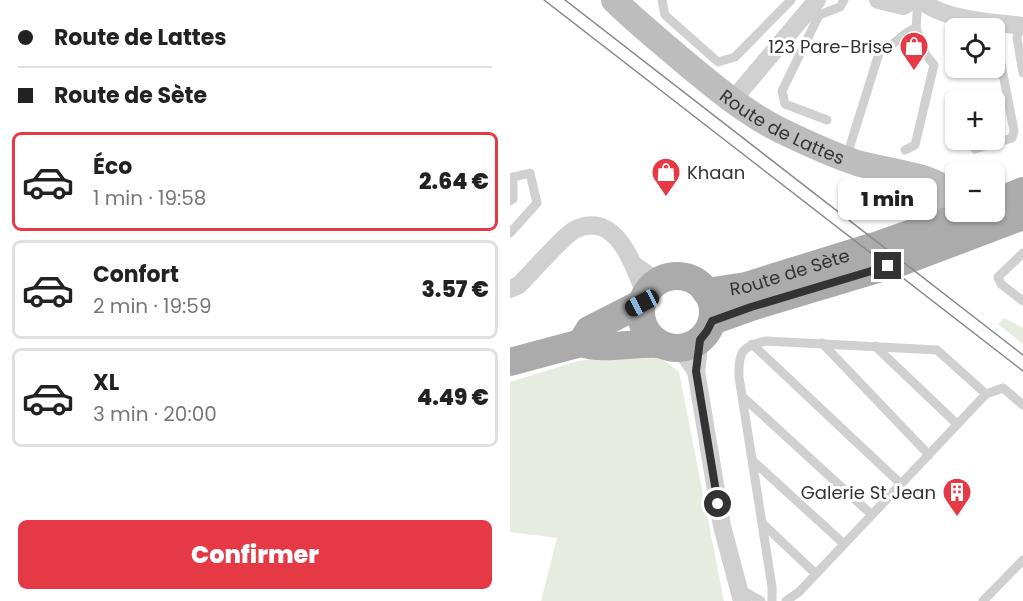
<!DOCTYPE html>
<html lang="fr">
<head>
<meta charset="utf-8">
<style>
  body { margin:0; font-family:Poppins,sans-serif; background:#f6f6f6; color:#222; height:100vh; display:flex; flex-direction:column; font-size:22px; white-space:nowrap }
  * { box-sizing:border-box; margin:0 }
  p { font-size:20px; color:#767676 }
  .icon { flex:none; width:33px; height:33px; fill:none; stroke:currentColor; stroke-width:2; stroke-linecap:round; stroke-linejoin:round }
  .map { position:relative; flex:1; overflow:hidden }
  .sheet { display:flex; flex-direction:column; background:#fff; width:510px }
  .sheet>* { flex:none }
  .hud { display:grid; align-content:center; height:132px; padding:0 18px; background:#fff }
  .tools { position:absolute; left:435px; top:18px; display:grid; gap:12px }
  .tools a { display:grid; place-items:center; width:60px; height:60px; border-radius:9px; background:#fff; box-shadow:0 2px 4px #0004; font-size:30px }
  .end { position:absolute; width:27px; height:27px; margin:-14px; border:8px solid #333; background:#fff; box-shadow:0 0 0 3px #fff }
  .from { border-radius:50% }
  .bubble { position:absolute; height:42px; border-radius:9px; background:#fff; box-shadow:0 2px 4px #0004; font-size:20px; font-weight:800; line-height:42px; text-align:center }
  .car { position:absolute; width:18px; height:36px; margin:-18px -9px; border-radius:8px; box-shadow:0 0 4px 2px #0007; background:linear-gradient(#222 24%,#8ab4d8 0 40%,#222 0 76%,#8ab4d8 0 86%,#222 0) }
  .hud b { display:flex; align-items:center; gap:21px; height:57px; font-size:22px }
  .hud b+b { border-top:2px solid #e0e0e0 }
  .hud i { width:15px; height:15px; background:#222 }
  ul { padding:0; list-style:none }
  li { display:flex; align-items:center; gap:18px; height:99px; margin:0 12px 9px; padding:0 6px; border:3px solid #e0e0e0; border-radius:9px }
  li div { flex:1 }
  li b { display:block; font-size:22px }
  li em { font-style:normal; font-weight:800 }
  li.active { border-color:#e63946 }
  li>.icon { width:54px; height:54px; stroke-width:1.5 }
  .action { display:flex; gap:12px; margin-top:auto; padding:12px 18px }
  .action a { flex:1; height:69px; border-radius:9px; background:#e63946; color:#fff; font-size:24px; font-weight:800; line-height:69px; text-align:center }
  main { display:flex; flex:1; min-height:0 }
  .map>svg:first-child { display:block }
</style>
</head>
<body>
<main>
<section class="sheet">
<div class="hud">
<b><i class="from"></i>Route de Lattes</b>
<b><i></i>Route de Sète</b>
</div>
<ul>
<li class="active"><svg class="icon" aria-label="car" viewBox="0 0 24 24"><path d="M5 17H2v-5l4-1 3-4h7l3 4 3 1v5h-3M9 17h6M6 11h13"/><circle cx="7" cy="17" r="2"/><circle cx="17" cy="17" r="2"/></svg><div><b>Éco</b><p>1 min · 19:58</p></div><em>2.64 €</em></li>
<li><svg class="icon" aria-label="car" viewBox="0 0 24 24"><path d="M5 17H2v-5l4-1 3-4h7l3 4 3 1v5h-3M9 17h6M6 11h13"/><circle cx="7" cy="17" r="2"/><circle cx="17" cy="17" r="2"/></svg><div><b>Confort</b><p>2 min · 19:59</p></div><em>3.57 €</em></li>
<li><svg class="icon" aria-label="car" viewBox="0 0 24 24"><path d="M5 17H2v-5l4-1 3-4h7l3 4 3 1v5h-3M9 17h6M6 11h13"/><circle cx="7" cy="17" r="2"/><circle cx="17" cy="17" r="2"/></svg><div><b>XL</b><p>3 min · 20:00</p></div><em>4.49 €</em></li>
</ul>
<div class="action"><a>Confirmer</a></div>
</section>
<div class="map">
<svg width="513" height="601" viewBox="0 0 513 601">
  <rect width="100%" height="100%" fill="#fff"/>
  <g fill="#e6ecdf">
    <path d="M494 318 513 328V344L488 324Z"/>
    <path d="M124 353 148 356 169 372 214 601H31L47 538 0 532V382L68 361Z"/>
  </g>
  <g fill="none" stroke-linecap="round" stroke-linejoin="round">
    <g stroke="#d0d0d0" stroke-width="9">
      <path d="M152 0 155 15 208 62 225 57 281 0"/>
      <path d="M509 25 507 38 513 73"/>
      <path d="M317 120 275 104 272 91 309 15 330 7 334 0"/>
      <path d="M340 146 370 50C388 45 389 34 406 28L408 0"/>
      <path d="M465 149 502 138 504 131 486 38 489 22"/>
      <path d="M395 150 405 145 424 65 416 55 406 28"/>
      <path d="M0 178 20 173 27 203 0 233"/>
      <path d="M0 201 3 199V177"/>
      <path d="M513 253 488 277 491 284 513 301"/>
      <path d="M312 343 419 455"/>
      <path d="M242 344 391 484"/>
      <path d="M365 346 447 424"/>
      <path d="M476 394 493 388 513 405"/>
      <path d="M233 397 362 515"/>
      <path d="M243 461 334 544"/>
      <path d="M252 523 306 574"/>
      <path d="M230 589 251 601"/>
      <path d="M262 601V587L229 377C228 352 232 346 256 341L427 350 476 394 289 592 276 601"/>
      <path d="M473 601 513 560"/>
    </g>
    <g stroke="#d0d0d0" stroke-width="18">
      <path d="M368 0 393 6 404 0"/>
      <path d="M411 0C431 20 484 22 513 26"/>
      <path d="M222 101 307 0"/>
      <path d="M123 264 147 281"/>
      <path d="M0 289 9 285C20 274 55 234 66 229 107 211 124 266 135 294"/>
      <path d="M190 340 186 371 212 526 232 601"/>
      <path d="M170 348 186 371"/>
    </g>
    <path stroke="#bdbdbd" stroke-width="26" id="s1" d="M104 0C125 21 149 40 172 60 205 87 237 115 276 133 299 144 323 155 347 163 364 168 420 176 430 186 441 196 436 212 431 224"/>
    <g stroke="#ababab" stroke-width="28">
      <path d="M484 203 513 191"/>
      <circle cx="167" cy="312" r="36"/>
      <path id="s2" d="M196 292 236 286 371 244 463 212"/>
      <path d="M202 321 241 307 394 261 513 216"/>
      <path d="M71 343 79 330 132 303"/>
      <path d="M0 362 71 343C95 351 123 342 149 344"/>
    </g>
    <g stroke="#888" stroke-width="1.5">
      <path d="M34 0 513 371"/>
      <path d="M55 0 513 355"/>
    </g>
  </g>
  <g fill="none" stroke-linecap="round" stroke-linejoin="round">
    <path stroke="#333" stroke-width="8" d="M208 504 186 371 190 340 197 331 202 321 241 307 378 266"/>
  </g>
  <defs>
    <g id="shop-pin" transform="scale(1.5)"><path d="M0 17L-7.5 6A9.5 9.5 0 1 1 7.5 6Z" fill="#e63946" stroke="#fff"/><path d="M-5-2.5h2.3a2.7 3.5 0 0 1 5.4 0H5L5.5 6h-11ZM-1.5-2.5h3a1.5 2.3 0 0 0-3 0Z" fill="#fff"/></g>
    <g id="building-pin" transform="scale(1.5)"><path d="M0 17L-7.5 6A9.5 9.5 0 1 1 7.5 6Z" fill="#e63946" stroke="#fff"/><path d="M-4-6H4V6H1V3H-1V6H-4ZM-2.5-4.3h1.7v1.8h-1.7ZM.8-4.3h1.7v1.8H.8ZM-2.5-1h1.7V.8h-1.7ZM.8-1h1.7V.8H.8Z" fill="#fff"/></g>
  </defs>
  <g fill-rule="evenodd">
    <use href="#shop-pin" x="404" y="46"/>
    <use href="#shop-pin" x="156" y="172"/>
    <use href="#building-pin" x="447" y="492"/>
  </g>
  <g text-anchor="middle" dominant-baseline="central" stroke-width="6" stroke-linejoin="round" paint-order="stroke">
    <g font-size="18" fill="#333" stroke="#fff" text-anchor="end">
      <text x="383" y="46">123 Pare-Brise</text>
      <text x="177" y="172" text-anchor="start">Khaan</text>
      <text x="426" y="492">Galerie St Jean</text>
    </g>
    <g font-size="18" fill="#333" stroke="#fff">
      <text stroke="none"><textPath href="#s1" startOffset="212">Route de Lattes</textPath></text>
      <text stroke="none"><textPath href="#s2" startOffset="86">Route de Sète</textPath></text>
    </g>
  </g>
</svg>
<div class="tools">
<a><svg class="icon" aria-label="locate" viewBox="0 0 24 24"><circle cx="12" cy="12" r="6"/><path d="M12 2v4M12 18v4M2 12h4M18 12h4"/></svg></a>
<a>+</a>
<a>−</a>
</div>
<i class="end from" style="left:208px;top:504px"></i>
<i class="end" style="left:378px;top:266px"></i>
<div class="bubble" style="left:328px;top:178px;width:99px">1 min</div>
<i class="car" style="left:132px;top:303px;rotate:242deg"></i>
</div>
</main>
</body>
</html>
